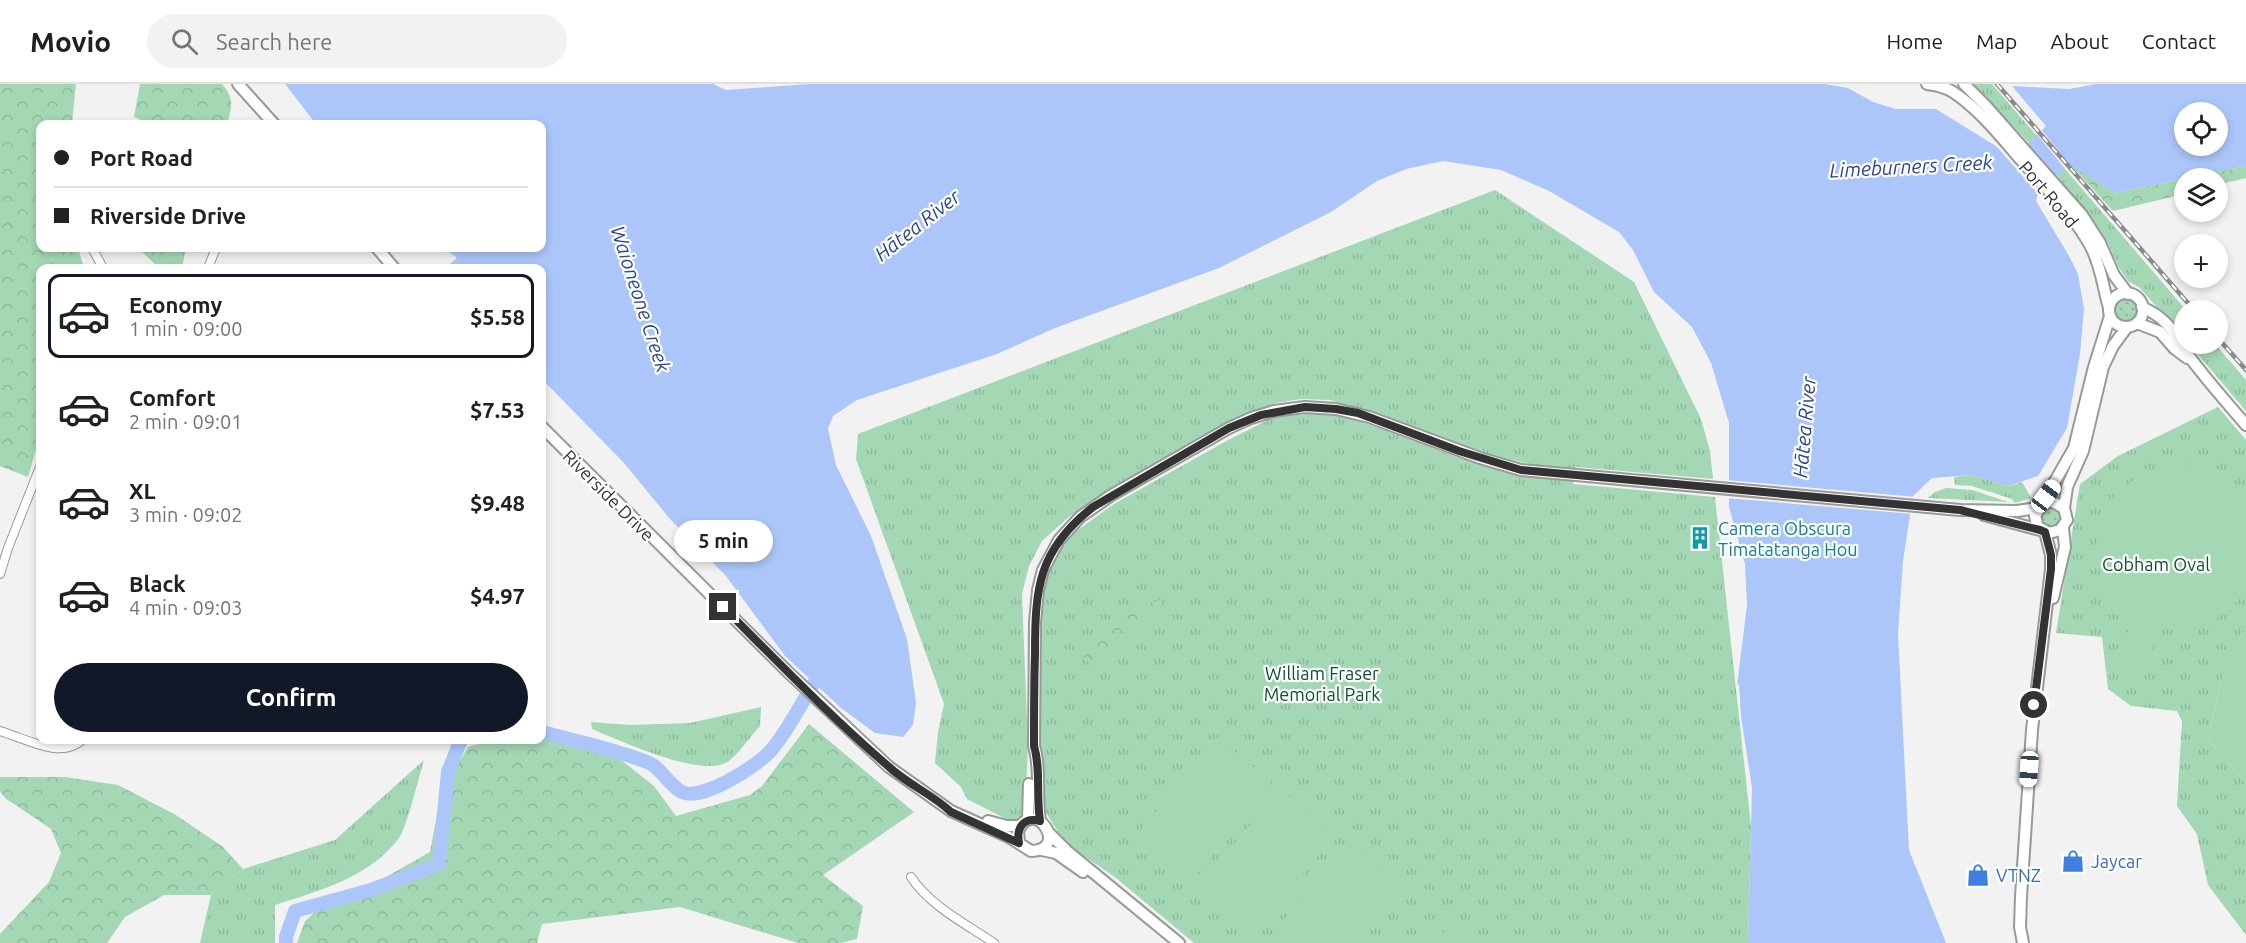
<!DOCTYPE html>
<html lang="en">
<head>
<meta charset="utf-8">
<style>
  body { margin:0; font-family:Ubuntu,sans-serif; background:#f2f2f2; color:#202124; height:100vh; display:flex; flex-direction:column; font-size:22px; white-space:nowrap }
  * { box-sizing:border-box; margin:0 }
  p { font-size:20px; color:#757577 }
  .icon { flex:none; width:33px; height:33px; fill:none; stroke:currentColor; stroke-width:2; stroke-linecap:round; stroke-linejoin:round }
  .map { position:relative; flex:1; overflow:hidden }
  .drawer { position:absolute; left:36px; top:180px; width:510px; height:480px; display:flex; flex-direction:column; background:#fff; border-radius:12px; box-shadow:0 3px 9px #0003 }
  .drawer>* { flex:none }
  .banner { position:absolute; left:36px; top:36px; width:510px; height:132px; border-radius:12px; box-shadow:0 3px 9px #0003; display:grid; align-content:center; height:132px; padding:0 18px; background:#fff }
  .buttons { position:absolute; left:2174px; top:18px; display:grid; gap:12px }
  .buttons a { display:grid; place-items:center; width:54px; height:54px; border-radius:50%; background:#fff; box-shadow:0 3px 9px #0003; font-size:30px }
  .end { position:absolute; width:27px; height:27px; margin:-14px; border:8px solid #333; background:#fff; box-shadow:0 0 0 3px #fff }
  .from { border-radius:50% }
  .bubble { position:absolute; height:42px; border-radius:21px; background:#fff; box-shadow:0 3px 9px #0003; font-size:20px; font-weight:600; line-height:42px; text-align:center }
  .car { position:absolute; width:18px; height:36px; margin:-18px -9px; border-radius:8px; box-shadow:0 0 4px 2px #0007; background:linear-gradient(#fff 24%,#345 0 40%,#fff 0 76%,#345 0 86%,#fff 0) }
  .banner b { display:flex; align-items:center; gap:21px; height:57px; font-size:22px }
  .banner b+b { border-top:2px solid #e0e0e0 }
  .banner i { width:15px; height:15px; background:#202124 }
  ul { padding:10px 0 0; list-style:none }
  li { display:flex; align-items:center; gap:18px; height:84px; margin:0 12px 9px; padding:0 6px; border:3px solid transparent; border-radius:12px }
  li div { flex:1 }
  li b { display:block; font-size:22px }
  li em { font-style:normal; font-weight:600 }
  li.selected { border-color:#111827 }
  li>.icon { width:54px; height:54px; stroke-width:1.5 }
  .action { display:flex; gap:12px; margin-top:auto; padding:12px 18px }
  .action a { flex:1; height:69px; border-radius:36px; background:#111827; color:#fff; font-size:24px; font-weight:600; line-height:69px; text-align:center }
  header { display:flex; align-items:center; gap:36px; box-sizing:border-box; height:84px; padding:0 30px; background:#fff; border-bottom:2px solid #e0e0e0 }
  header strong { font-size:28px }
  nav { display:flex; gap:33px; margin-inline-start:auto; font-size:21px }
  .search { width:420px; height:54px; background:#f2f2f2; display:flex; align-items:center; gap:15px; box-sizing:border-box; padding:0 21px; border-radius:33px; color:#757577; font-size:22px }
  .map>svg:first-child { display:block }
</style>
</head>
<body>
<header>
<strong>Movio</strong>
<div class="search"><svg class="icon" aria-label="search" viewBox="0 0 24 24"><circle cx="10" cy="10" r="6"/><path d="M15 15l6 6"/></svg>Search here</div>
<nav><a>Home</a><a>Map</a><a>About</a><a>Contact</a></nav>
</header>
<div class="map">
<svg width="2246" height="859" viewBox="0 0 2246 859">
  <defs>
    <pattern id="grass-tufts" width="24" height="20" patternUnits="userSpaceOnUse" patternTransform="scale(1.5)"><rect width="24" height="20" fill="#a4d7b4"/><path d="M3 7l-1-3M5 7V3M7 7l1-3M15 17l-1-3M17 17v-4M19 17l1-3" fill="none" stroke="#8eb99b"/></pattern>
    <pattern id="forest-crowns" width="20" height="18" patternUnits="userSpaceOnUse" patternTransform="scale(1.5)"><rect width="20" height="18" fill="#a4d7b4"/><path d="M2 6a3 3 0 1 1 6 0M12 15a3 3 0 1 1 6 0" fill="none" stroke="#8eb99b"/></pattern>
    <pattern id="garden-dots" width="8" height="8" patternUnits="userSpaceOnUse" patternTransform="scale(1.5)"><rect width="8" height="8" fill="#a4d7b4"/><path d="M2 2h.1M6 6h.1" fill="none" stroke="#8eb99b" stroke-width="1.8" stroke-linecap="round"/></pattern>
  </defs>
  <rect width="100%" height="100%" fill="#f2f2f3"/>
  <g fill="url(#grass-tufts)">
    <path d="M1972 0H1992L2037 52 2029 59Z"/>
    <path d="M2065 85 2186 226H2184V254L2140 204 2128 197 2118 182 2108 159 2057 91Z"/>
    <path d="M1495 106 1634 198 1701 335 1710 367 1713 395 1576 383 1575 387 1541 383 1490 370 1396 337 1330 316 1301 315 1276 319 1197 356 1070 432 1042 457 1029 482 1022 510 1028 662 1025 733 1016 740 967 715 961 703 935 679 938 648 944 620 856 375 858 350Z"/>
    <path d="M2189 260H2215L2246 296V327Z"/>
    <path d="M2218 323 2246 356V545C2224 572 2216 621 2208 655L2246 699V851L2208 801 2197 750 2177 722 2182 637 2177 627 2131 622 2108 605 2102 553 2056 549 2080 400 2118 372Z"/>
    <path d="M1323 328C1375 339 1424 362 1475 379 1507 390 1540 393 1573 397V400L1715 413 1751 742 1748 859H1194L1116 794 1074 765 1058 748 1045 727 1043 716 1039 676 1035 512 1065 455 1114 420 1228 356 1272 334Z"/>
    <path d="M1972 391 2008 402 2022 398 2031 414 2015 419 2012 415 1972 402 1955 401 1954 393Z"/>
    <path d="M1946 404 1972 406 2008 418 1928 414 1935 408Z"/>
    <path d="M761 623 760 642C750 653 740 668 729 677 704 696 619 656 592 645L591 638 630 641 690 639Z"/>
    <path d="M424 676C419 692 407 743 399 754 370 793 319 807 275 821V859H200L211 811 243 785 335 756Z"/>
  </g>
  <g fill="url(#forest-crowns)">
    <path d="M0 0H76L72 40H40V164H78L84 184H40V351L28 393 0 382Z"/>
    <path d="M140 0H222C235 15 232 23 227 40H150L134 33Z"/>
    <path d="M2070 80 2114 109 2246 82V94L2217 101V94H2184V110L2113 127Z"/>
    <path d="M138 164H186L182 184H159Z"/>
    <path d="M1161 516 1163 527 1147 537 1108 573 1090 581 1082 570C1105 546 1129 524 1161 516Z"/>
    <path d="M809 640 914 728 823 791 863 822 857 855 841 859H798L680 823 542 840 537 859H297L305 837 329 815 372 801 430 768 441 709 468 663 493 656H542V652L607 665 654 702 676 732 750 711 762 702Z"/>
    <path d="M0 693H65L118 701 176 731 223 763 243 785 211 811H164L125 833 107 859H0V850L49 798 61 769 51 745 5 714 0 707Z"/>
  </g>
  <g fill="url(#garden-dots)">
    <circle cx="2126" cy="227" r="12"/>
    <circle cx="2051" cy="433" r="10"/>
  </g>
  <g fill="#a4d7b4">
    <path d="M2186 380C2207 386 2235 394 2246 415V507C2225 535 2195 551 2160 544L2144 588 2116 578 2133 534C2124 523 2110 511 2104 498 2079 434 2123 383 2186 380Z"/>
    <path d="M2246 545V699L2208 655C2216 621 2224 572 2246 545Z"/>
    <path d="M1216 653 1272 698 1192 797 1136 752Z"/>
    <path d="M1280 704 1336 750 1255 848 1199 803Z"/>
    <path d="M1346 759 1402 804 1358 859H1268L1266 858Z"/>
    <path d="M1452 837 1483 859H1436Z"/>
  </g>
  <path fill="#acc6fa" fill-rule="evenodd" d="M285 0H713L726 6 810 0H1825L1848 4 1873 18 1896 25H1936L2007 69 2029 59 2046 42 2012 2 2069 5 2096 0H2246V82L2114 109 2070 81 2039 106 2036 117 2069 172 2078 190 2084 225 2080 270 2067 344 2038 392 2008 402 1972 391 1932 394 1913 412 1903 477 1898 550 1909 766 1946 859H1748L1752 704 1741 632 1739 599 1737 602 1747 521 1745 480 1729 423V339L1711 279 1692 243 1654 208 1633 166 1619 148 1549 107 1501 86 1443 77 1406 85 1377 97 1331 128 1219 184 1055 244 997 270 857 316 833 332 828 345 836 381 871 452 907 555 916 619 913 641 903 653 875 649 841 624 785 572 726 492 670 435 624 379 542 295V184H467L464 181 459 184H445L457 174 444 164H542V40H316ZM2184 28H2217V62H2184Z"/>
  <g fill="#f2f2f3">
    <path d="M2040 44 2071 82 2066 86 2036 49Z"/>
    <path d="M1991 56 2007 66 2025 57 2058 94 2041 108 2040 112Z"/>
    <path d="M1726 396 1916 413 1913 430 1726 414Z"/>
  </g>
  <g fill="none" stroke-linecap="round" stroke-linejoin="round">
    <g stroke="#acc6fa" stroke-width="14">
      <path d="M542 648C576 657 614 665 647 678 661 683 668 701 682 708 702 718 761 680 773 664 793 640 806 608 825 583"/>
      <path d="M286 859V853L295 827 371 806 439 780 448 688 461 656"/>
    </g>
    <g stroke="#99999a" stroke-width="10">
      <g id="minor">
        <path d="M92 164 103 184"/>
        <path d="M208 184 216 164"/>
        <path d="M0 490 8 464 40 383"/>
        <path d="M0 647C25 654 60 676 82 656"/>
        <path d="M911 793C930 822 966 840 994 859"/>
      </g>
    </g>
    <g stroke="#99999a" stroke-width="14">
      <g id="secondary">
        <path d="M238 0 274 40"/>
        <path d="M1927 0C1936 1 1945 3 1953 8 1979 25 2001 53 2021 76 2046 104 2073 130 2091 163 2101 182 2103 203 2109 224"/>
        <path d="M1964 0 1986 22 2082 131 2100 159 2114 191 2128 210"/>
        <path d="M377 164 394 184"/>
        <circle cx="2126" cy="226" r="17"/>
        <path d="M2142 223C2175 238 2175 256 2195 280 2211 301 2229 321 2246 341"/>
        <path d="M2137 239 2160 248 2175 265 2187 274"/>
        <path d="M542 343 788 588 889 683 951 727 1009 753 1031 767C1071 766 1034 711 1018 747L1019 759"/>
        <path d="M2042 420 2051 417 2064 424 2067 436 2060 446 2049 449 2038 443 2035 432 2074 364 2094 283 2110 232"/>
        <path d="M2064 424 2067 403 2083 367 2103 283 2113 262 2127 243"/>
        <path d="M1984 431 2040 446"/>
        <path d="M2053 514 2065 463 2063 444"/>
        <path d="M1028 736 1029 700"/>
        <path d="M988 737 1007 742H1020"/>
        <path d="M1040 737C1036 712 1041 685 1034 662L1035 538 1038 506 1043 486 1059 456 1080 433 1110 412 1229 344 1251 334 1274 327 1305 323 1336 325 1369 333 1480 374 1521 386 1543 388 1960 426 2017 427 2037 424"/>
        <path d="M1049 749 1067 767 1179 859"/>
        <path d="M1042 766 1056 769 1083 788"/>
        <path d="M2023 859 2020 843 2021 813 2032 646 2051 485V471L2045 448"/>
      </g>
    </g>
    <use href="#minor" stroke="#fff" stroke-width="8"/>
    <use href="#secondary" stroke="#fff" stroke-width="10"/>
    <g stroke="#8b8b8b" stroke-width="4.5">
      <g id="rail">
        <path d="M1997 0 2194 226"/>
        <path d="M2217 253 2246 286"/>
      </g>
    </g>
    <use href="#rail" stroke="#fff" stroke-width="2" stroke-dasharray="7" stroke-linecap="butt"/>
  </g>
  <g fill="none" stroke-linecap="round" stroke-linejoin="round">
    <path stroke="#333" stroke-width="8" d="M723 523C777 577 830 632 888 682 907 700 932 710 951 728L1019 759C1016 743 1024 733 1040 737 1036 712 1041 685 1034 662 1034 631 1034 600 1035 570 1035 504 1038 466 1093 423L1229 344 1261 331 1305 323 1336 325 1358 329 1459 367 1521 386 1960 426 2040 446 2045 448 2051 471V485L2034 621"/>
  </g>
  <defs>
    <g id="building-bare" transform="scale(1.8)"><path d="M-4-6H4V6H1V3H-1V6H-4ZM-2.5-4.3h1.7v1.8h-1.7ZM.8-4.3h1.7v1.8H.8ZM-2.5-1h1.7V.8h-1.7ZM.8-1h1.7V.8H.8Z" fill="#0f9aa8" stroke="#fff" stroke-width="2.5" paint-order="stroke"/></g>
    <g id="shop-bare" transform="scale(1.8)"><path d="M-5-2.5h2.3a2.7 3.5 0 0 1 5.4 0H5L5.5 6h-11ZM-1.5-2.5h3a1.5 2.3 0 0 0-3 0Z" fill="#3f7fe0" stroke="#fff" stroke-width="2.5" paint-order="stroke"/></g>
  </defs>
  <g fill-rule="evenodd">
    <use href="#building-bare" x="1700" y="454"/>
    <use href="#shop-bare" x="2073" y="777"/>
    <use href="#shop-bare" x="1978" y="791"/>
  </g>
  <g text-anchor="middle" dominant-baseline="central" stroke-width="4.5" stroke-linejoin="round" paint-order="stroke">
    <g font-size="18" fill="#333" stroke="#fff">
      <text transform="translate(2049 110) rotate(50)">Port Road</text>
      <text transform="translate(609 411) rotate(45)">Riverside Drive</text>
    </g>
    <g font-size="18" fill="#0d838f" stroke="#fff" text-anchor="start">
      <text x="1718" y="444">Camera Obscura<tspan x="1718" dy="21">Timatatanga Hou</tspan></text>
    </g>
    <g font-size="18" fill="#0d502d" stroke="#fff">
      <text x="2156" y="480">Cobham Oval</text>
      <text x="1322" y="589">William Fraser<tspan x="1322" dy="21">Memorial Park</tspan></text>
    </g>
    <g font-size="18" fill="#366cbe" stroke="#fff" text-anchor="start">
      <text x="2091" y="777">Jaycar</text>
      <text x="1996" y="791">VTNZ</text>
    </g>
    <g font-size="20" font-style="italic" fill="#2e4887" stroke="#fff">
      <text transform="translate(1911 82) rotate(-3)">Limeburners Creek</text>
      <text transform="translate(917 141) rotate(-38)">Hātea River</text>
      <text transform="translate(641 215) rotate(72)">Waioneone Creek</text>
      <text transform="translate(1804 343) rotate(-85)">Hātea River</text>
    </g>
  </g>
</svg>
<div class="buttons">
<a><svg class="icon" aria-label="locate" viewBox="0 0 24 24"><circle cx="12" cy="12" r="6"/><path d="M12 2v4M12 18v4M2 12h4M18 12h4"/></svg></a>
<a><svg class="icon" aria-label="layers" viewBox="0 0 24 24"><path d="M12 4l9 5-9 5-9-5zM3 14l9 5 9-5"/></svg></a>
<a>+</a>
<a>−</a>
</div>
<i class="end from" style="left:2034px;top:621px"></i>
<i class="end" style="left:723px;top:523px"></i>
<div class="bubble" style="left:674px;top:436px;width:99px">5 min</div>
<i class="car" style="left:2046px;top:412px;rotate:37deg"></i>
<i class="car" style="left:2029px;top:685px;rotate:184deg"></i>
<div class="banner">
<b><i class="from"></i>Port Road</b>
<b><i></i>Riverside Drive</b>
</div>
<section class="drawer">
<ul>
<li class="selected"><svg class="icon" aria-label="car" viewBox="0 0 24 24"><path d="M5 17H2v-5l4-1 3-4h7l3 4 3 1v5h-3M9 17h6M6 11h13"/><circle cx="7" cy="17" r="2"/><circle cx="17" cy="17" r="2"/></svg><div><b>Economy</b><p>1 min · 09:00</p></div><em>$5.58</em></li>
<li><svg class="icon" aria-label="car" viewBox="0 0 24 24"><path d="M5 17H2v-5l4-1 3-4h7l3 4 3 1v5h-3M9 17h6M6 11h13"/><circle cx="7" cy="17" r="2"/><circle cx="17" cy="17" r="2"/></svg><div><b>Comfort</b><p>2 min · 09:01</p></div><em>$7.53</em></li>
<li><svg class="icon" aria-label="car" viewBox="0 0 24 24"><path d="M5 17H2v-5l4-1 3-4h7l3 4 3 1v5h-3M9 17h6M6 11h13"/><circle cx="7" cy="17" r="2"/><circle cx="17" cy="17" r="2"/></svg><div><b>XL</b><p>3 min · 09:02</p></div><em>$9.48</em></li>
<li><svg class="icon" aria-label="car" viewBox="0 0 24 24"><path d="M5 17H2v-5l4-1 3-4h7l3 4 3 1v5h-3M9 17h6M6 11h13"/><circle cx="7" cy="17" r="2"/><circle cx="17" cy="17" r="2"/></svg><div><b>Black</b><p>4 min · 09:03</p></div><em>$4.97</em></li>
</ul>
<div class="action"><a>Confirm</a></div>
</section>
</div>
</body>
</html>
